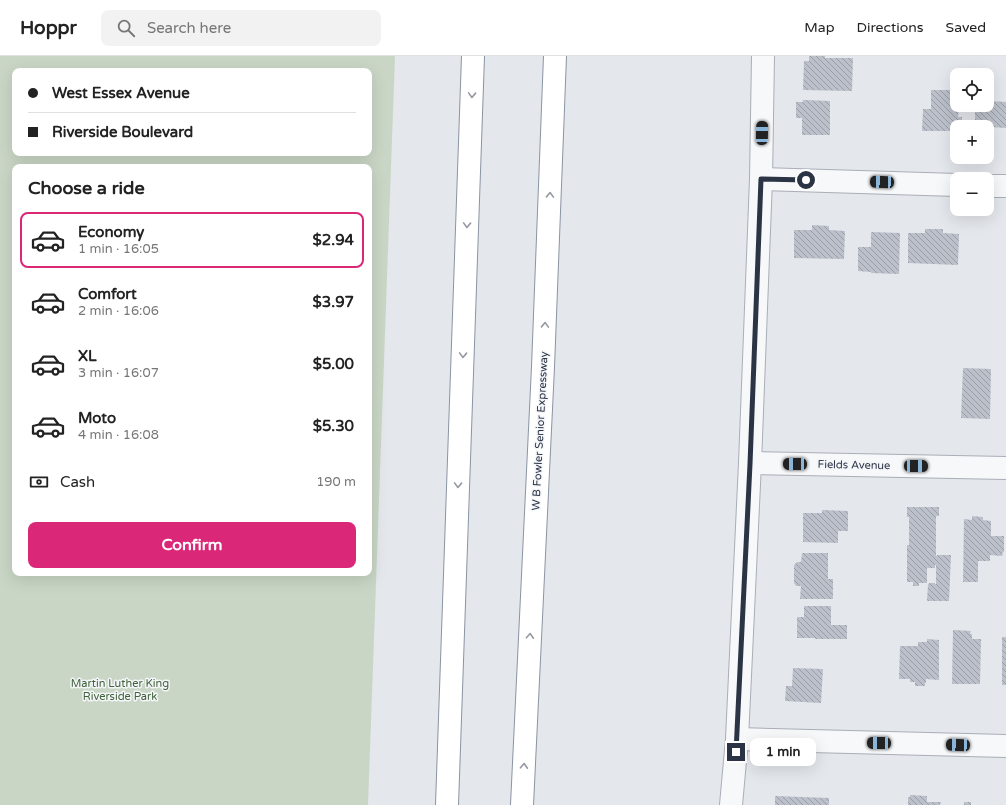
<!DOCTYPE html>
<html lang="en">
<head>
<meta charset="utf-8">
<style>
  body { margin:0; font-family:"Varela Round",sans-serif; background:#f2f2f2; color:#222; height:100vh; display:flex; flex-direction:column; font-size:15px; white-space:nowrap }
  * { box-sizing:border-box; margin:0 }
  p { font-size:13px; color:#767676 }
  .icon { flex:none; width:22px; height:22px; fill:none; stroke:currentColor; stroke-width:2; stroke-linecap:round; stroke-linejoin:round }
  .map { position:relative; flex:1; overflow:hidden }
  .sheet { position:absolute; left:12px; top:108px; width:360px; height:412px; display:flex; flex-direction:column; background:#fff; border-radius:8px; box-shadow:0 4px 16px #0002 }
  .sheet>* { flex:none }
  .banner { position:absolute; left:12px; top:12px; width:360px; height:88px; border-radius:8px; box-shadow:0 4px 16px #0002; display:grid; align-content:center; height:88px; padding:0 16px; background:#fff }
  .buttons { position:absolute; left:950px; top:12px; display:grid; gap:8px }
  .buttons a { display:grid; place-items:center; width:44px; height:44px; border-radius:8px; background:#fff; box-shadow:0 4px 16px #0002; font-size:20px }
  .end { position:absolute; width:18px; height:18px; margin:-9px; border:5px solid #2b3445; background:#fff; box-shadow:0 0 0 2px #fff }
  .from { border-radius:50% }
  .bubble { position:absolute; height:28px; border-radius:8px; background:#fff; box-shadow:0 4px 16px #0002; font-size:13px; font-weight:700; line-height:28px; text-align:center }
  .car { position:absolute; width:12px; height:24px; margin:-12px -6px; border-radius:5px; box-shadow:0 0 3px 1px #0007; background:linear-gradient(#222 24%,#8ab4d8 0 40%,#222 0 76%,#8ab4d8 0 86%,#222 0) }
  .banner b { display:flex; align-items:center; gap:14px; height:38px; font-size:15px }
  .banner b+b { border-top:1px solid #e0e0e0 }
  .banner i { width:10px; height:10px; background:#222 }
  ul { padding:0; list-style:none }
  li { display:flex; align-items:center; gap:12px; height:56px; margin:0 8px 6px; padding:0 8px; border:2px solid transparent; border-radius:8px }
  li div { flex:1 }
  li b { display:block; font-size:15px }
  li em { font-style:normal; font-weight:700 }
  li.current { border-color:#db2777 }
  li>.icon { width:36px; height:36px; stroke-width:1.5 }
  h2 { padding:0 16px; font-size:18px; line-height:48px }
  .pay { display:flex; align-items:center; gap:10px; height:44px; padding:0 16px; font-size:15px }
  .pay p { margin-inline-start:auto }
  .primary-button { display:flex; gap:8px; margin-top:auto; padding:8px 16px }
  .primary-button a { flex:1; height:46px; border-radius:8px; background:#db2777; color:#fff; font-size:16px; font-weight:700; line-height:46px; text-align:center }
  header { display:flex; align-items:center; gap:24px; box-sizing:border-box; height:56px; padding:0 20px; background:#fff; border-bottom:1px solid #e0e0e0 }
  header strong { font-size:19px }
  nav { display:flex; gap:22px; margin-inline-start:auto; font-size:14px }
  .search { width:280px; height:36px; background:#f2f2f2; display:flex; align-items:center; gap:10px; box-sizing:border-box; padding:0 14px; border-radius:8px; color:#767676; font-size:15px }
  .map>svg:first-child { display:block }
</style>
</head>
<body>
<header>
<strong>Hoppr</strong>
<div class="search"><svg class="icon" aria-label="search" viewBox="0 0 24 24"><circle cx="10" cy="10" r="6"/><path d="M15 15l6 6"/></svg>Search here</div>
<nav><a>Map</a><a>Directions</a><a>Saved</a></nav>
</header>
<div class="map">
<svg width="1006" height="749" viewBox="0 0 1006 749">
  <defs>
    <pattern id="building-back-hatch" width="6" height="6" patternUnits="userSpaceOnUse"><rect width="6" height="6" fill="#bbc0ca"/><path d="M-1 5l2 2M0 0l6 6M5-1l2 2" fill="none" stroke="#989da6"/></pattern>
  </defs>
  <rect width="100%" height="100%" fill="#e4e7ec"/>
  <path fill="#c9d6c5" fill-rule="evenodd" d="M0 0H395L368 749H0ZM15 15H369V97H15ZM15 111H369V517H15Z"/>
  <g fill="url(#building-back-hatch)">
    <path d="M809 0H825V2H853L852 35 803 34 804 5H809Z"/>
    <path d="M931 34H957V49H959L958 61H962V71H957V79H951V75H922L923 53H931Z"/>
    <path d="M987 43H990V45L1006 46V72L990 71V75H987V71H975V49H987Z"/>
    <path d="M803 44 830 45V79H802V62H796V46H803Z"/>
    <path d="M812 169 829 170V174L845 175 844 203 794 202V174H812Z"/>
    <path d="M925 173H943V177L959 178 958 209 908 207V177H925Z"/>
    <path d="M871 176 900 177 899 218 871 217V216L858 215V191H871Z"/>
    <path d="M963 312 991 313 990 363 961 362Z"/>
    <path d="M907 451H939V460H936V500H937V499H951L949 545H927L928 528H929V527H935V528H936V509H935V512H927V527H919V530H913V526H907V489H909V461H907Z"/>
    <path d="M822 454 848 455V475H838V487L803 486V457H822Z"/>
    <path d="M972 460 983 461V464L991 465V480H1004V496H1003L1002 500 990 499V505H978V526H963L964 463 972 464Z"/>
    <path d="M802 497H828V523H833V543H800L801 530H796L794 527V509L797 506H801Z"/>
    <path d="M804 550H831V569H847V583H815V582H797V561H804Z"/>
    <path d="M953 574 971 575 970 578H972V583H981L980 628H952Z"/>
    <rect x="1002" y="581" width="4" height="48"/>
    <path d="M927 583 939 584V624L926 623V627H925V630H915V626H910V623H899L900 590H918V586H927Z"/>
    <path d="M793 612 823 613 821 647 785 645 786 630H792Z"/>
    <path d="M910 739 927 740V746H941L940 749H908V741H910Z"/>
    <path d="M775 740 829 742V749H775Z"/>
    <rect x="964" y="746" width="7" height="3"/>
  </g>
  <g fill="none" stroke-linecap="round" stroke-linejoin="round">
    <g stroke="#a9aeb7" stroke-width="24">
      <g id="street">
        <path d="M761 123 957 129"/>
        <path d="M987 130H1006"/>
        <path d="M750 407 1006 412"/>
        <path d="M737 683 1006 690"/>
        <path d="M731 749 737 683 750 407 761 123 763 0"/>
      </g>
    </g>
    <g stroke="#8b94a3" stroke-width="24">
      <g id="highway">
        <path d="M447 749 473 0"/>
        <path d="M522 749 543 311 555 0"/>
      </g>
    </g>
    <use href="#street" stroke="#f7f8fa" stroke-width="22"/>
    <use href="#highway" stroke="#fff" stroke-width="22"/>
  </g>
  <defs><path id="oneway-chevron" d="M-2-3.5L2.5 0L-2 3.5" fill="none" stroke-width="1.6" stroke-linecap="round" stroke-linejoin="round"/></defs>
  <g stroke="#959aa2">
    <use href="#oneway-chevron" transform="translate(472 39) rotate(92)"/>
    <use href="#oneway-chevron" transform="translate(550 139) rotate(-88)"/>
    <use href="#oneway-chevron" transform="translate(467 169) rotate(92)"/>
    <use href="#oneway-chevron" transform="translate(545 269) rotate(-88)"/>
    <use href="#oneway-chevron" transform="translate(463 299) rotate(92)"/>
    <use href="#oneway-chevron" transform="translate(458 429) rotate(92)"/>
    <use href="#oneway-chevron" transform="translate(530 580) rotate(-87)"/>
    <use href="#oneway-chevron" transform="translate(524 710) rotate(-87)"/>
  </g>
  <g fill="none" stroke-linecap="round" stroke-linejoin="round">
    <path stroke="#2b3445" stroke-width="5" d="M736 696 750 408 761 123 806 124"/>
  </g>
  <g text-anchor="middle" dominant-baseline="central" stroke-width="3" stroke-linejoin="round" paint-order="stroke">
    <g font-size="11" fill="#2b3445" stroke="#f4f6f9">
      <text transform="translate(540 375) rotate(-87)">W B Fowler Senior Expressway</text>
      <text transform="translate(854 409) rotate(1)">Fields Avenue</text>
    </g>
    <g font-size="11" fill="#3f6138" stroke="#f4f6f9">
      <text x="120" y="627">Martin Luther King<tspan x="120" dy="13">Riverside Park</tspan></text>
    </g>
  </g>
</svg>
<div class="buttons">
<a><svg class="icon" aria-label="locate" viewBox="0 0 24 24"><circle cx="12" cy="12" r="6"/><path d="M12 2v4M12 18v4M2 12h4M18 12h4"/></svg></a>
<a>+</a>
<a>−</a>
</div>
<i class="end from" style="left:806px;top:124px"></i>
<i class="end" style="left:736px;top:696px"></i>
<div class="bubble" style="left:750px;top:682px;width:66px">1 min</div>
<i class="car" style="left:762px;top:77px;rotate:1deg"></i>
<i class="car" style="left:882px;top:126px;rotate:272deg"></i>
<i class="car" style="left:795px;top:408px;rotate:271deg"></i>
<i class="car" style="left:916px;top:410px;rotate:91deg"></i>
<i class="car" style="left:879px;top:687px;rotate:271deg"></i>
<i class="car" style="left:958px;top:689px;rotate:272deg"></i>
<div class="banner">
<b><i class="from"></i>West Essex Avenue</b>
<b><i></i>Riverside Boulevard</b>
</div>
<section class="sheet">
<h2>Choose a ride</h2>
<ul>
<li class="current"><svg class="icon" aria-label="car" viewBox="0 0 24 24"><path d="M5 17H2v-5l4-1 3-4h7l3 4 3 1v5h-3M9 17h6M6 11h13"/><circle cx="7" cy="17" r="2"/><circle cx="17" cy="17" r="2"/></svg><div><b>Economy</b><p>1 min · 16:05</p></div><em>$2.94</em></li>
<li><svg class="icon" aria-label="car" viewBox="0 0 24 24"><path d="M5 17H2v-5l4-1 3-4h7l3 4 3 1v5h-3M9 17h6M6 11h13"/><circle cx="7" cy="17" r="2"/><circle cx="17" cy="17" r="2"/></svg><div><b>Comfort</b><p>2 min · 16:06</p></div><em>$3.97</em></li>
<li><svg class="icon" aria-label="car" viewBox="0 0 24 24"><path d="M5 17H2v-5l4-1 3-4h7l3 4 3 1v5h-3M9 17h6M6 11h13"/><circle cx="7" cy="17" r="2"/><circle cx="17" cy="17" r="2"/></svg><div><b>XL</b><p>3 min · 16:07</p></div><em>$5.00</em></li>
<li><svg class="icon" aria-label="car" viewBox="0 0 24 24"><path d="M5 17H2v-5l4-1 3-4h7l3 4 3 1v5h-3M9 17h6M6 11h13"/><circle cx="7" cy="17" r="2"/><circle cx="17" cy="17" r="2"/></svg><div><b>Moto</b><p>4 min · 16:08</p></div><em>$5.30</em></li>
</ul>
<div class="pay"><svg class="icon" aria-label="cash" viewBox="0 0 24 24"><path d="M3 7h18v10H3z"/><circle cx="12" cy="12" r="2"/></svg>Cash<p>190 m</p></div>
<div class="primary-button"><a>Confirm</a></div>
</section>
</div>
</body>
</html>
